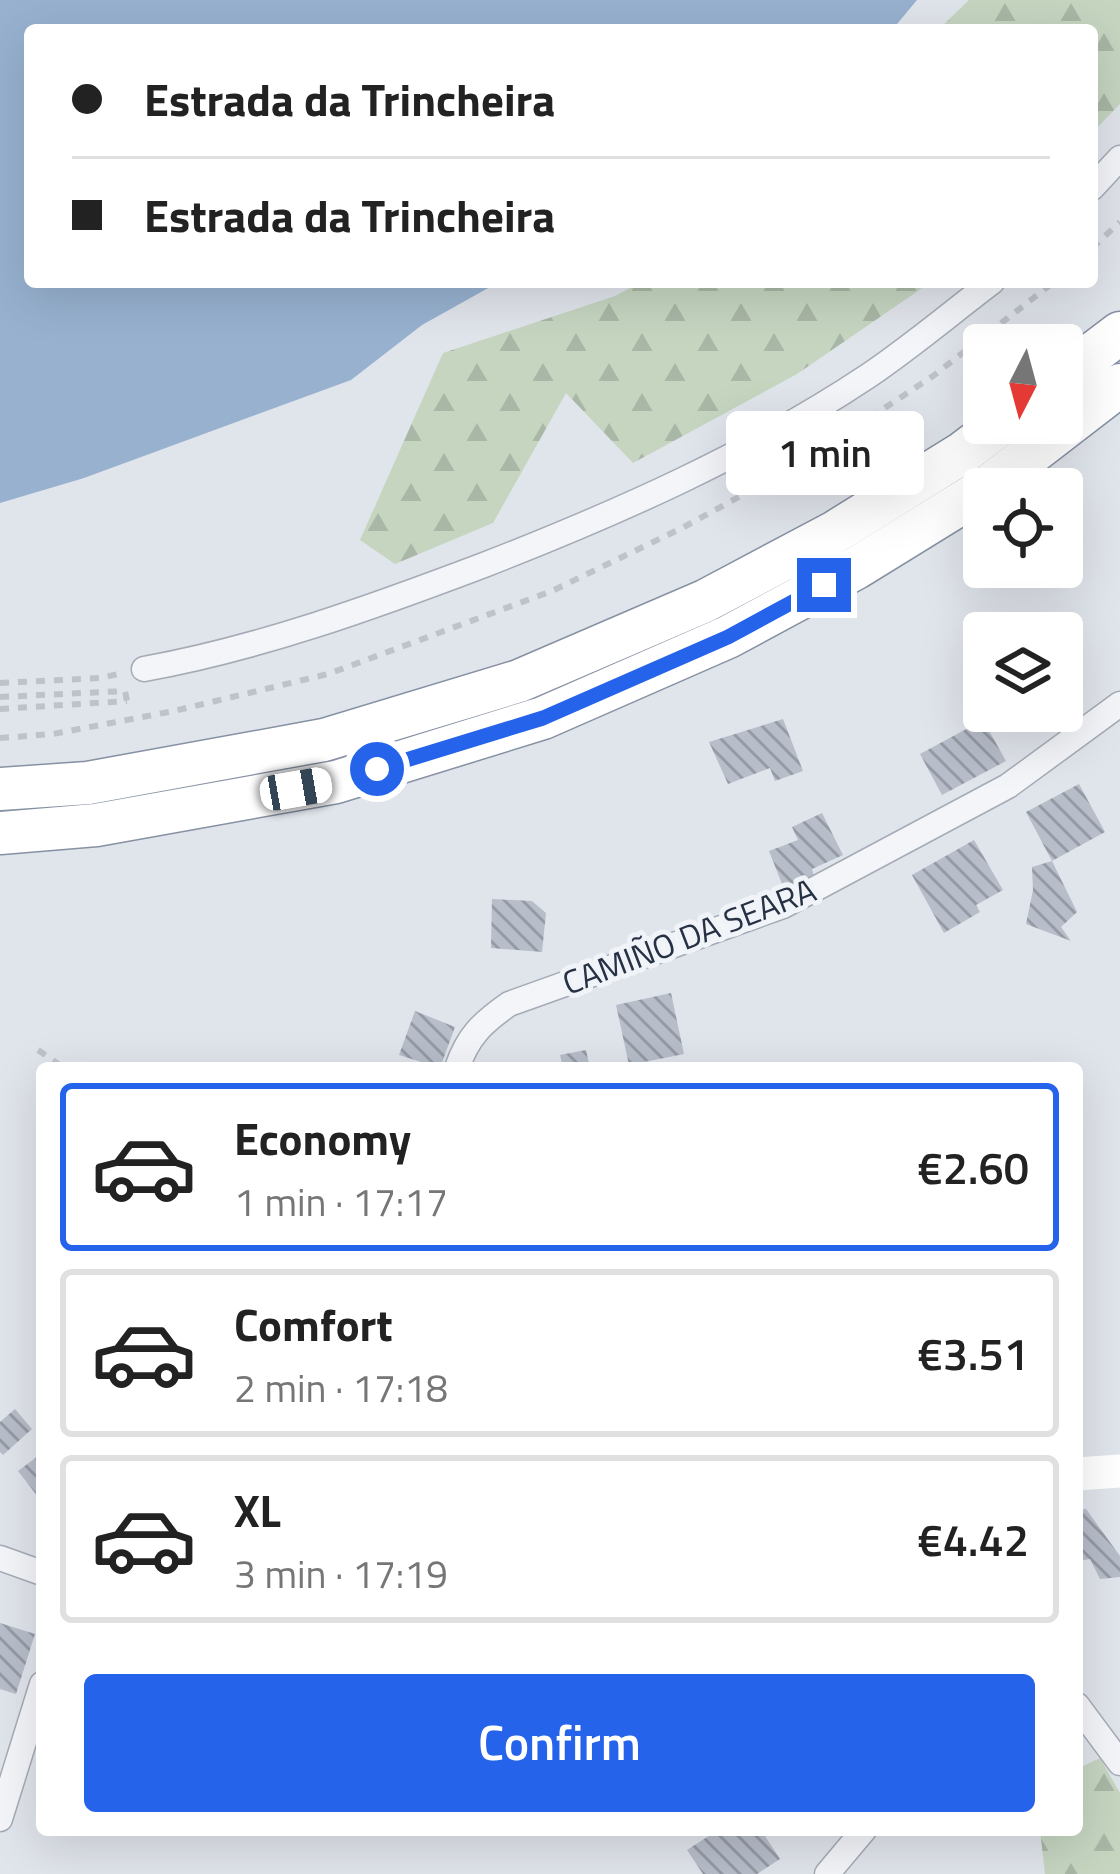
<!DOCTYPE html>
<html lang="en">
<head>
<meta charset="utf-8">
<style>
  body { margin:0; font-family:"Titillium Web",sans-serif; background:#f2f2f2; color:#222; height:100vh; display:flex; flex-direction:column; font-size:45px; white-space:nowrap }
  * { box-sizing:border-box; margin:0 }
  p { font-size:39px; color:#767676 }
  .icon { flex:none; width:66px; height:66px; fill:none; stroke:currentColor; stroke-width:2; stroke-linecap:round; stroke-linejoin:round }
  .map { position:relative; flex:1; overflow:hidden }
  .details { position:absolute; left:36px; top:1062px; width:1047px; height:774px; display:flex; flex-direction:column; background:#fff; border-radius:12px; box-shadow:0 12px 48px #0002 }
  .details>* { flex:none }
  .top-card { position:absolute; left:24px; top:24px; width:1074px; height:264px; border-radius:12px; box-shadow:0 12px 48px #0002; display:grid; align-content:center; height:264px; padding:0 48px; background:#fff }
  .needle { width:78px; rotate:186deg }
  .controls { position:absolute; left:963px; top:324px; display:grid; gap:24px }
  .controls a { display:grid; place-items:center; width:120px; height:120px; border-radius:12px; background:#fff; box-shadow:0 12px 48px #0002; font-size:60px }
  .end { position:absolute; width:54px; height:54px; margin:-27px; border:15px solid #2563eb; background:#fff; box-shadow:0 0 0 6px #fff }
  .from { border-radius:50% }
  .bubble { position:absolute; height:84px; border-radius:12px; background:#fff; box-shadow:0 12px 48px #0002; font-size:39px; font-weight:600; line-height:84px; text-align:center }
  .car { position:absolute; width:36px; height:72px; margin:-36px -18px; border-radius:15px; box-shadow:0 0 9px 3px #0007; background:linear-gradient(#fff 24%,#345 0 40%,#fff 0 76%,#345 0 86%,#fff 0) }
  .top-card b { display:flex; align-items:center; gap:42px; height:114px; font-size:45px }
  .top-card b+b { border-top:3px solid #e0e0e0 }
  .top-card i { width:30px; height:30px; background:#222 }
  ul { padding:21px 0 0; list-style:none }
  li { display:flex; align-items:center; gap:36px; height:168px; margin:0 24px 18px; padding:0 24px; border:6px solid #e0e0e0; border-radius:12px }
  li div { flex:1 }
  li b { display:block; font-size:45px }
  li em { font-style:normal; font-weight:600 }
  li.current { border-color:#2563eb }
  li>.icon { width:108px; height:108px; stroke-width:1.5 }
  .primary-button { display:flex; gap:24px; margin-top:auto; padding:24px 48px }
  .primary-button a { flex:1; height:138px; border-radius:12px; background:#2563eb; color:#fff; font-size:48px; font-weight:600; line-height:138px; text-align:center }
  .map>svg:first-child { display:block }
</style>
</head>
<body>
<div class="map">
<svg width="1120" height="1874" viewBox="0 0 1120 1874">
  <defs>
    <pattern id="forest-firs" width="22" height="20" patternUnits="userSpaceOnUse" patternTransform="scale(3)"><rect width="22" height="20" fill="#c5d5c0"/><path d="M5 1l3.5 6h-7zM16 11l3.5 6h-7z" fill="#a9b7a6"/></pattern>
    <pattern id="building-back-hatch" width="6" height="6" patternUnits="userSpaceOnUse" patternTransform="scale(3)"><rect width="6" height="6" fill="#b7bdc9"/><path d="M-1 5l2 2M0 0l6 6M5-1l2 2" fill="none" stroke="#959aa5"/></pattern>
  </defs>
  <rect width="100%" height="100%" fill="#e0e4eb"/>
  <g fill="url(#forest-firs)">
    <path d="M969 0H1120V104L1092 133V30H938Z"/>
    <path d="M641 282H931L797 374 633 463 566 393 493 523 395 564 360 540 443 353 615 296Z"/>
    <path d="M1100 1758 1120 1793V1874H1045L1040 1830H1077V1769Z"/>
  </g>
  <path fill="#97b1cf" d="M0 0H917L892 30H30V282H499L422 325 351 380 84 478 0 503Z"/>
  <g fill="url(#building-back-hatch)">
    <path d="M783 719 803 771 775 781 770 768 728 784 709 742Z"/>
    <path d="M983 720 1006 761 942 795 920 754Z"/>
    <path d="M1079 784 1105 832 1052 861 1026 812Z"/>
    <path d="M822 813 843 855 812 869 814 877 784 889 769 851 798 840 792 827Z"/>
    <path d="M974 840 1003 890 976 905 980 912 944 933 912 875Z"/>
    <path d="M1052 861 1077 912 1061 927 1071 941 1026 924 1033 890 1032 867Z"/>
    <path d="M492 899 532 901 546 913 542 952 491 948Z"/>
    <path d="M671 993 684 1054 629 1065 616 1005Z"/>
    <path d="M415 1011 455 1027 440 1068 399 1055Z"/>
    <path d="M586 1050 590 1068H563L560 1055Z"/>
    <path d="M15 1409 32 1429 3 1455 0 1452V1422Z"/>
    <path d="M42 1453V1502L18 1471Z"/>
    <path d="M1086 1509 1120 1556V1577L1100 1579 1090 1559 1077 1561V1510Z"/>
    <path d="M0 1623 35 1634 16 1694 0 1689Z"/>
    <path d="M718 1830H761L780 1859 757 1874H703L687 1850Z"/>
  </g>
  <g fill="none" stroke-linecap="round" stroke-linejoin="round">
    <g stroke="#a5abb6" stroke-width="27">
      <g id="street">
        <path d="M1092 188 1120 158"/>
        <path d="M144 669C260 648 373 607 484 565 615 514 751 454 868 376 911 347 951 313 992 282"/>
        <path d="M457 1068C468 1036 482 1023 509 1004L783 906 1008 786 1120 704"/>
        <path d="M0 1558 42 1573"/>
        <path d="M1077 1705 1120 1763"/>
        <path d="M0 1819 42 1684"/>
        <path d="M827 1874 864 1830"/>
      </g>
    </g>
    <g stroke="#8691a3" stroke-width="45">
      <g id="highway">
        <path d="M1062 377 1120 333"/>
        <path d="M985 489 1120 385"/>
        <path d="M0 789 88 783 324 740 519 681 705 601 835 532 964 452 1002 423"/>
        <path d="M0 833 96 825 336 782 543 718 728 637 856 568 984 489"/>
      </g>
    </g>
    <g stroke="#bec2c9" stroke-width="6" stroke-dasharray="9 9" stroke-linecap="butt">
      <path d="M1092 248 1120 222"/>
      <path d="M0 683 101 678 122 673"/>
      <path d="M0 697 125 691 127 701"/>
      <path d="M0 709 127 701"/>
      <path d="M0 738 53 734 174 711 328 674 552 591 682 528 803 462 933 376 1054 282"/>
      <path d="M38 1050 64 1068"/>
    </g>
    <use href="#street" stroke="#f3f5f8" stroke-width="24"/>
    <path stroke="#fff" stroke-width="33" d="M1077 1474 1120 1471"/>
    <use href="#highway" stroke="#fff" stroke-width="42"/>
  </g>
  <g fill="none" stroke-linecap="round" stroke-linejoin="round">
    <path stroke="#2563eb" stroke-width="15" d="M377 769 543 718 728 637 824 585"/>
  </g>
  <g text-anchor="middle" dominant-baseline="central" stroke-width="10" stroke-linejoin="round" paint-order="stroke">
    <g font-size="33" fill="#273144" stroke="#f0f3f8">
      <text transform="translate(689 936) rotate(-21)">CAMIÑO DA SEARA</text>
    </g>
  </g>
</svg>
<div class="controls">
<a><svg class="needle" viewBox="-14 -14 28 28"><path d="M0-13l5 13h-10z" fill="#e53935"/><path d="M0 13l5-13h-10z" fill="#767676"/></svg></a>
<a><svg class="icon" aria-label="locate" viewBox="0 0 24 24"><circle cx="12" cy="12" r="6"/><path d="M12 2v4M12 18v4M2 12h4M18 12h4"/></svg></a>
<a><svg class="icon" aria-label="layers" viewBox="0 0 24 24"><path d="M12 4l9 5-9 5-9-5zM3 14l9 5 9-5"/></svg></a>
</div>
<i class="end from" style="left:377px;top:769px"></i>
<i class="end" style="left:824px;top:585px"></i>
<div class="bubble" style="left:726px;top:411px;width:198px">1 min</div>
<i class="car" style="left:296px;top:789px;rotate:80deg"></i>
<div class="top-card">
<b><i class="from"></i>Estrada da Trincheira</b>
<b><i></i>Estrada da Trincheira</b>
</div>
<section class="details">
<ul>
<li class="current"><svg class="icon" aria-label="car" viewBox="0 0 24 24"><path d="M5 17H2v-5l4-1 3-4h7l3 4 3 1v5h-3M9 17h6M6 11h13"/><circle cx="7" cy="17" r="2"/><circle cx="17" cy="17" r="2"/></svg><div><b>Economy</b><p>1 min · 17:17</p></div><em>€2.60</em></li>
<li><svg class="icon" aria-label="car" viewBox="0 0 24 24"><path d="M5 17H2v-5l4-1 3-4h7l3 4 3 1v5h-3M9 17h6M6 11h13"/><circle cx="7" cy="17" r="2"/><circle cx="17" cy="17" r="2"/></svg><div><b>Comfort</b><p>2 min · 17:18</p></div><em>€3.51</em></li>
<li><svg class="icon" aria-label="car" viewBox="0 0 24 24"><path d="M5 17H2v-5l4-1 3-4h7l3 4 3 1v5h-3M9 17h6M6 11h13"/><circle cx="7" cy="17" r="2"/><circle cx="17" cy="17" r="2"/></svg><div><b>XL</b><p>3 min · 17:19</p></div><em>€4.42</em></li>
</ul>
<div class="primary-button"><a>Confirm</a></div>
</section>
</div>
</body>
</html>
